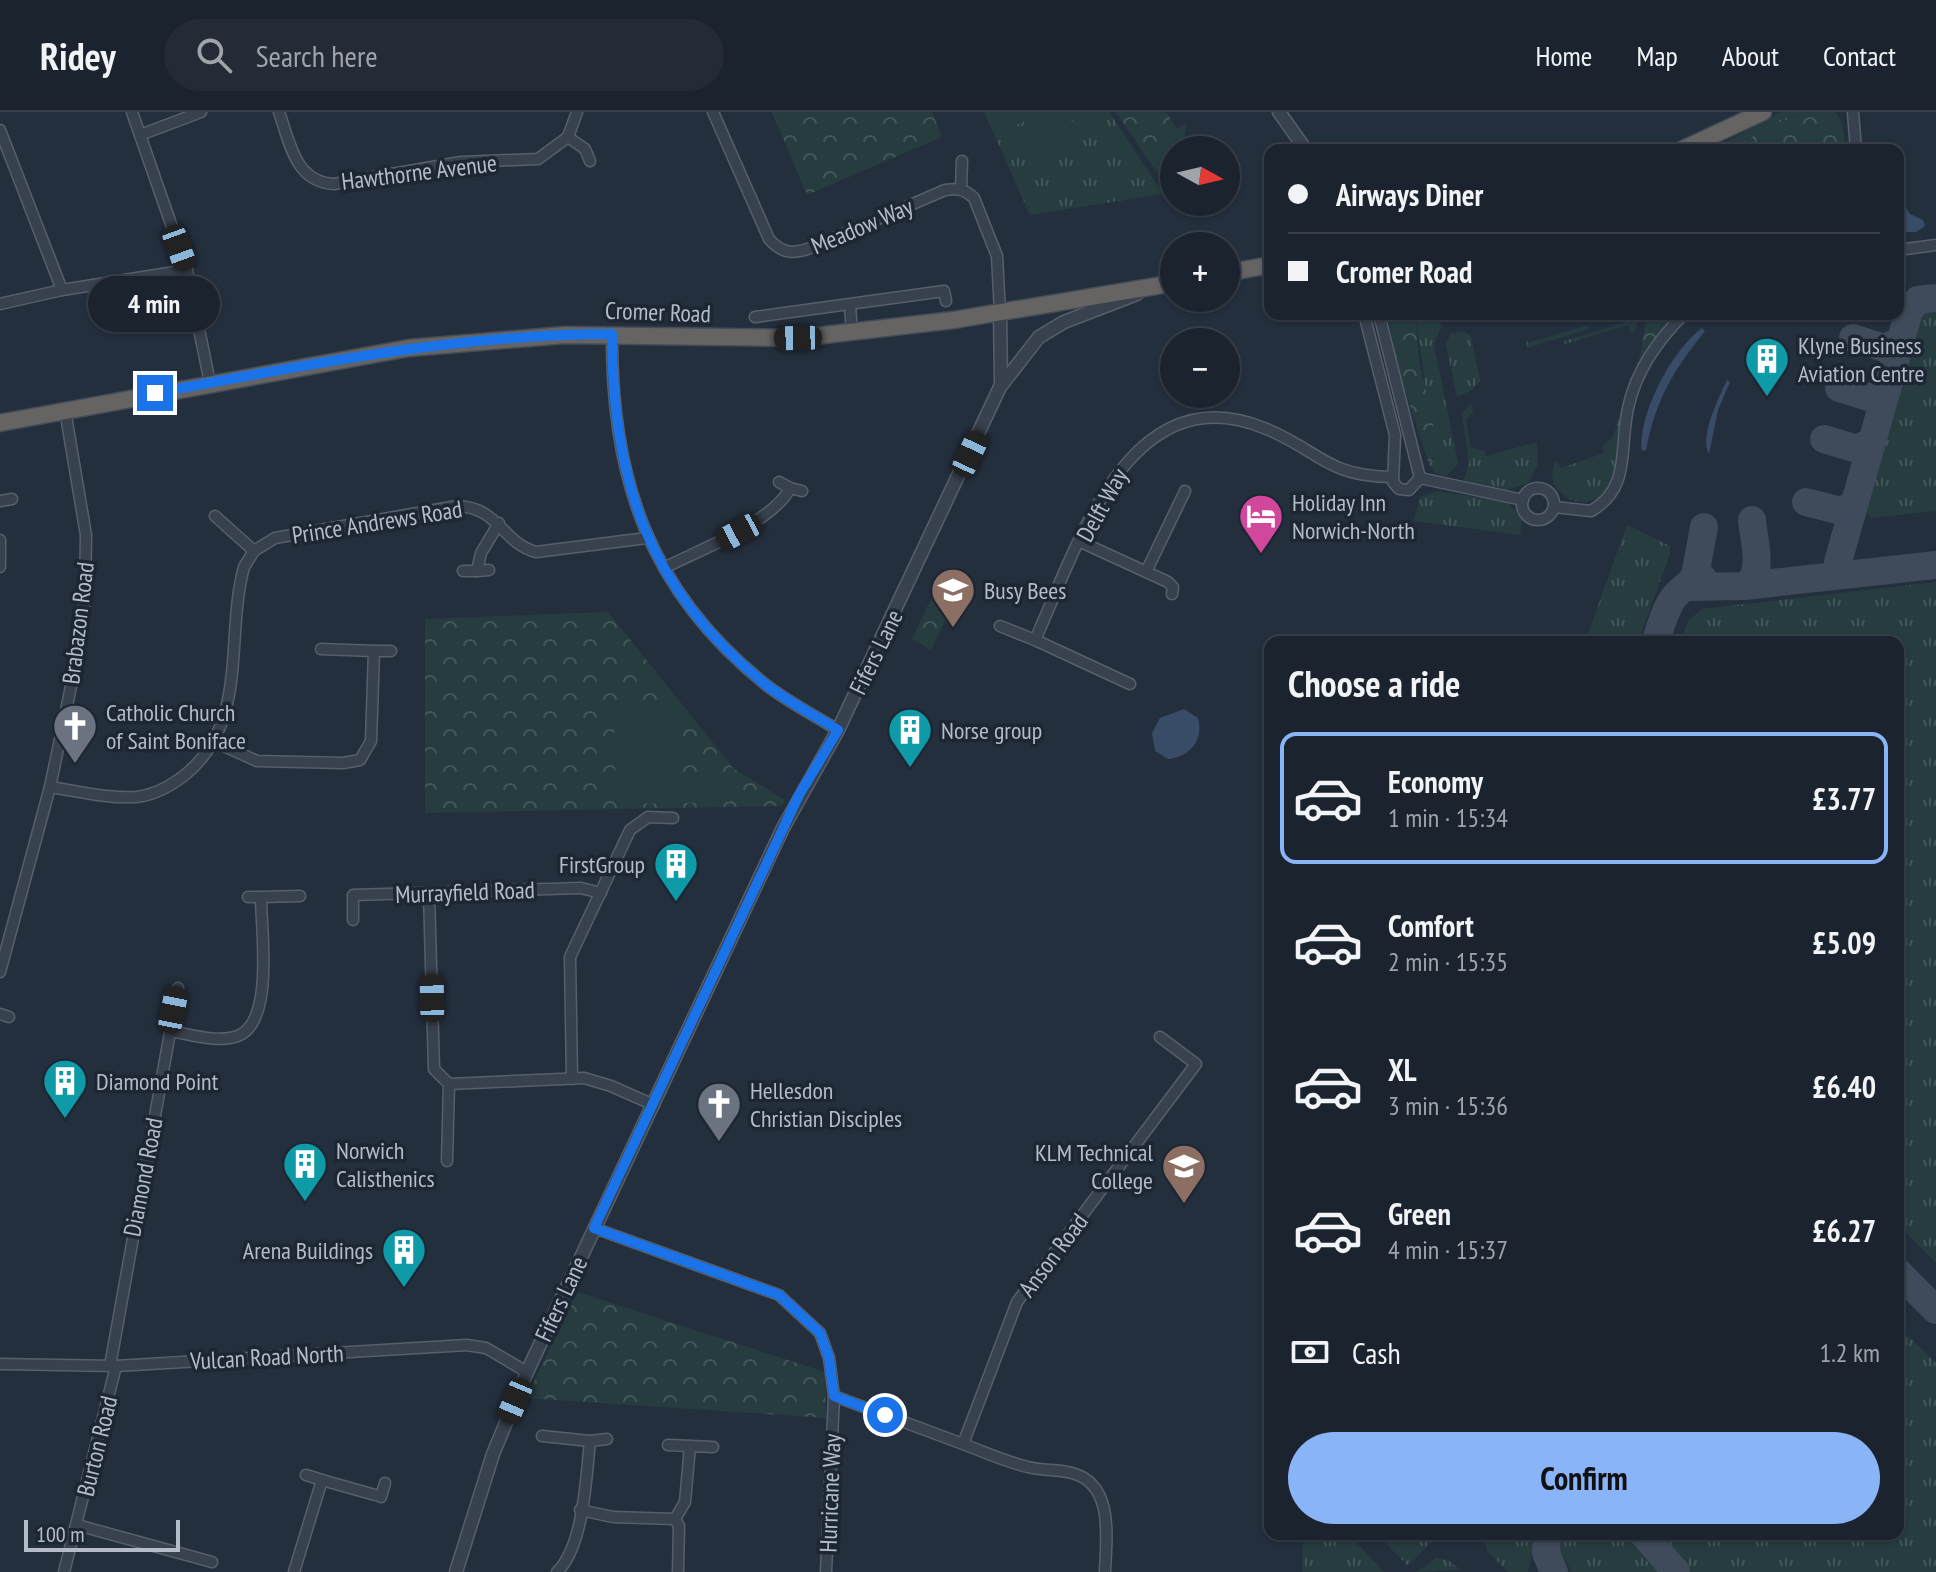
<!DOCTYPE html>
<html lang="en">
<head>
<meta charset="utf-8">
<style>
  body { margin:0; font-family:"PT Sans Narrow",sans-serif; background:#242b36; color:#f1f3f6; height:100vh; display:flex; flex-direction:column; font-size:30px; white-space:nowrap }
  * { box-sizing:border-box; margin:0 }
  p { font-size:26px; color:#a0a4aa }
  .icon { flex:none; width:44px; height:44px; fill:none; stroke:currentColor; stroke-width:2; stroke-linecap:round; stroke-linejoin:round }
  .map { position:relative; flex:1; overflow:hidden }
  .details { position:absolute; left:1264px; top:524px; width:640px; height:904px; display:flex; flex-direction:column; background:#1b232e; border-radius:16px; box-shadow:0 2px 6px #0004,0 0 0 2px #39404a }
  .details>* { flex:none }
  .top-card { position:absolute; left:1264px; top:32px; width:640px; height:176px; border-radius:16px; box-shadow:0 2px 6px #0004,0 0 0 2px #39404a; display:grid; align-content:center; height:176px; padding:0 24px; background:#1b232e }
  .needle { width:52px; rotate:98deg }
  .controls { position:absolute; left:1160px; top:24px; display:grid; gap:16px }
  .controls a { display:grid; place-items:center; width:80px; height:80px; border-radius:50%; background:#1b232e; box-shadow:0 2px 6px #0004,0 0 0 2px #39404a; font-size:40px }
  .scale { position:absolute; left:24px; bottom:20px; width:156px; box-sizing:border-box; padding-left:8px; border:4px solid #b4bcc9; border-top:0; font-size:22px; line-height:28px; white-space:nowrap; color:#b4bcc9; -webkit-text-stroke:6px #1d2633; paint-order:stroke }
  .end { position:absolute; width:36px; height:36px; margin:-18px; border:10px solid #1a73e8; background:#fff; box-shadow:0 0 0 4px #fff }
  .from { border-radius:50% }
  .bubble { position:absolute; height:56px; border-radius:28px; background:#1b232e; box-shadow:0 2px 6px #0004,0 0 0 2px #39404a; font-size:26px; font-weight:600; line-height:56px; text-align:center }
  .car { position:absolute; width:24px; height:48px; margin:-24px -12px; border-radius:10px; box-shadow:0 0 6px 2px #0007; background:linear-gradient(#222 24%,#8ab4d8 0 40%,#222 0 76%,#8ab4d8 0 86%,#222 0) }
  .top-card b { display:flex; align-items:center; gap:28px; height:76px; font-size:30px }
  .top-card b+b { border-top:2px solid #39404a }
  .top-card i { width:20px; height:20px; background:#f1f3f6 }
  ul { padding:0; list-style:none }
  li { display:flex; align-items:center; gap:24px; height:132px; margin:0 16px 12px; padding:0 8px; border:4px solid transparent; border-radius:16px }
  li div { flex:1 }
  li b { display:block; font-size:30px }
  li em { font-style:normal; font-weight:600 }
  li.selected { border-color:#8ab4f8 }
  li>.icon { width:72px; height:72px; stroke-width:1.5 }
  h2 { padding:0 24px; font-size:36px; line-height:96px }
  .pay { display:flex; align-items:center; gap:20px; height:88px; padding:0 24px; font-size:30px }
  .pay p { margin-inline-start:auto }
  .button { display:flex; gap:16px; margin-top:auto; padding:16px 24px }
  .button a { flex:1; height:92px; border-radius:48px; background:#8ab4f8; color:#111; font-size:32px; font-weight:600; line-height:92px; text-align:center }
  header { display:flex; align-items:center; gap:48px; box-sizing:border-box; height:112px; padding:0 40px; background:#1b232e; border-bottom:2px solid #39404a }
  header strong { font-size:38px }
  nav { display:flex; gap:44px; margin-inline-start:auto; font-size:28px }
  .search { width:560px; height:72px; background:#242b36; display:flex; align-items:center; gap:20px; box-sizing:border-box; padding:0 28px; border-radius:44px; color:#a0a4aa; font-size:30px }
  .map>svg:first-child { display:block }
</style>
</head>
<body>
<header>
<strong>Ridey</strong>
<div class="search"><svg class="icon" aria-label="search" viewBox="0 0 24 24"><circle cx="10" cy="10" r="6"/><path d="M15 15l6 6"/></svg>Search here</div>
<nav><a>Home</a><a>Map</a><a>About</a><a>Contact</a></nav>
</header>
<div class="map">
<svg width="1936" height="1460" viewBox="0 0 1936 1460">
  <defs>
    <pattern id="grass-tufts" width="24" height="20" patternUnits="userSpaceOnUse" patternTransform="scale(2)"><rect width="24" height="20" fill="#263c3f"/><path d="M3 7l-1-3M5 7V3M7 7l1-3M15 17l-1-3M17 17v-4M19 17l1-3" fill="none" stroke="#435659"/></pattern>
    <pattern id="forest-crowns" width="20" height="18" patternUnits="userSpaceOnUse" patternTransform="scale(2)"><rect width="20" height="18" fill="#263c3f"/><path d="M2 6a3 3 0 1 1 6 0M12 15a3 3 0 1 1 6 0" fill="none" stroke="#435659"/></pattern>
  </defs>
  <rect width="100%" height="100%" fill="#242f3e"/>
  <g fill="url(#grass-tufts)">
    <path d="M984 0H1109L1158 74 1174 64V80L1030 103Z"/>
    <path d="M1781 0H1807C1773 9 1748 38 1712 38Z"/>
    <path d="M1936 197V399L1871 406 1864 398 1862 385 1913 210 1918 201Z"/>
    <path d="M1415 202H1438L1441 215 1434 233 1458 352 1446 364 1434 360 1429 352 1433 347C1430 298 1422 250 1415 202Z"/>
    <path d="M1637 207 1635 219 1631 220 1628 213 1565 232 1564 229Z"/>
    <path d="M1588 213 1589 217 1527 236 1526 227 1528 231Z"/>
    <path d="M1465 220 1471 224 1480 268 1472 278 1457 285 1446 232 1451 221Z"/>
    <path d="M1640 244 1645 245C1638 260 1630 276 1625 292 1617 322 1627 384 1585 390 1572 391 1561 383 1554 372L1552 364 1555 348 1561 356 1604 341 1602 334 1613 325Z"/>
    <path d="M1471 292 1473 300 1466 308 1471 335 1484 339 1486 344 1537 330 1538 352 1528 371 1507 378 1463 370 1469 351 1462 301Z"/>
    <path d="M1437 379 1507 390 1522 406 1520 423 1414 409 1420 385Z"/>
    <path d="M1627 413 1670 434V442L1638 530H1585Z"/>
    <path d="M1936 470V1151L1898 1113V530H1681L1688 509 1702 497Z"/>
    <path d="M1898 1214 1936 1251V1460H1688L1656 1422H1898Z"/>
    <path d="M1307 1422H1348L1384 1460H1302L1303 1426Z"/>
    <path d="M1377 1422H1426L1432 1429 1408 1454Z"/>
    <path d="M1482 1422H1536L1528 1460H1508L1488 1440Z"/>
    <path d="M1561 1422H1623L1657 1460H1572L1560 1439Z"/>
    <path d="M1436 1446 1448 1448 1461 1458 1416 1460Z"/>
  </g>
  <g fill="url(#forest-crowns)">
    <path d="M772 0H932L942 25 807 83Z"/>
    <path d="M1116 0H1166L1177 17 1186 11 1184 36 1191 38H1174V58L1161 67Z"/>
    <path d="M1807 0H1835L1842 11 1846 38H1729L1775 12Z"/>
    <path d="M1387 202H1415C1417 217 1417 232 1419 247 1422 271 1446 333 1429 352L1399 260Z"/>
    <path d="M1680 202 1645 245 1640 244 1647 203Z"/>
    <path d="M936 476 956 485 931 538 912 527Z"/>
    <path d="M608 500 734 657 785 688 782 694 425 701V507Z"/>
    <path d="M577 1180 825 1260 826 1306 526 1286Z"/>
  </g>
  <g fill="#263c3f">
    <path d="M1005 0H1045L1012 15Z"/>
    <path d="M1064 0H1068L1082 35 1029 57 1014 21Z"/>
    <path d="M682 596 683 661H730V690L616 692 614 597Z"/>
  </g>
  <g fill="#394c67">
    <path d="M1898 84 1910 102 1923 108 1925 114 1916 120H1898Z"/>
    <path d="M1702 216 1705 219C1673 259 1656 287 1646 338L1642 339C1638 302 1672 238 1702 216Z"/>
    <path d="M1727 268 1730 270 1718 298 1709 342C1699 325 1719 285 1727 268Z"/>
    <path d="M1184 597 1198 606C1204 628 1190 645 1168 647L1155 639 1152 621 1160 606Z"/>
  </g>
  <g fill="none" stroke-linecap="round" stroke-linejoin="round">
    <g stroke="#3f4a5a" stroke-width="28">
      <path d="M1853 226 1884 236 1901 229"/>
      <path d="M1839 276 1871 286 1887 278"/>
      <path d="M1824 327 1857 337 1872 329"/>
      <path d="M1806 390 1841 399 1854 392"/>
      <path d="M1704 415 1696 458 1708 473"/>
      <path d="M1850 462 1839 456 1838 450 1909 199 1918 188 1936 186"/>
      <path d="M1744 474C1765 464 1754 429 1752 408"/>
      <path d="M1687 475 1744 474 1936 453"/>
      <path d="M1655 530C1661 515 1665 495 1676 483 1684 474 1693 472 1696 459"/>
      <path d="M1898 1160 1936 1198"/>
      <path d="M1547 1422 1546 1441 1554 1460"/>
      <path d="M1643 1422 1676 1460"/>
    </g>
    <g stroke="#565f6c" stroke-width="13">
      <g id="minor">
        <path d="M132 0 187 158 210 271"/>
        <path d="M279 0C290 31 295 70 334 72L461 50 538 47 568 25 577 0"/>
        <path d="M713 0 769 127C783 143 795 142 813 135L945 78C958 76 964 77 974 86L997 144 1000 201"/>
        <path d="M1853 0 1856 38"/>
        <path d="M0 18 62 178"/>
        <path d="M140 23 201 0"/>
        <path d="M568 25 585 37 590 49"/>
        <path d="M961 76 962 49"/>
        <path d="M1898 138 1936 133"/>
        <path d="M0 192 62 178 187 158"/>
        <path d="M850 193 852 221"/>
        <path d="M1364 202 1395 323 1393 370 1399 377 1409 378 1420 366"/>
        <path d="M1379 202 1420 366"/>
        <path d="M755 205 944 179 946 189"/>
        <path d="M612 222C611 366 649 479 765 572 788 590 814 603 838 618"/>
        <path d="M1420 366 1523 388"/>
        <path d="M779 370 790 376"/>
        <circle cx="1538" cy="392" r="16"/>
        <path d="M0 389 12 387"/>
        <path d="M1554 395 1591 399C1633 375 1618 333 1629 292 1637 258 1659 227 1684 202"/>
        <path d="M215 404 254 439"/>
        <path d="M0 428V455"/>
        <path d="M1081 430 1168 470 1173 475 1172 482"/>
        <path d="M664 456C697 439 774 410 790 376L802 379"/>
        <path d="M489 458 477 459 481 441 499 411"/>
        <path d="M463 459H477"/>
        <path d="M1146 460 1185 379"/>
        <path d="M1000 514 1035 528"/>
        <path d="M321 537 374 539"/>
        <path d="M1130 572 1035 528C1077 436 1128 261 1264 316 1318 337 1324 364 1392 365"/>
        <path d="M215 630 257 649 343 651 360 648 371 629 374 539H391"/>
        <path d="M50 675C77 679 108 687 136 685 155 683 171 674 186 662 249 610 225 525 244 455L254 439 275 426 457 394C499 395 502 431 536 440L647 426"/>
        <path d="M429 782 434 957 449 972 447 1049"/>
        <path d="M248 785H261"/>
        <path d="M353 808V783L581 776 601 781"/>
        <path d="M0 860 50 675 79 536 85 485 86 423 65 298"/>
        <path d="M0 902 9 905"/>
        <path d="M171 919C192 923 220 932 240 923 274 906 261 818 261 785L300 784"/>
        <path d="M572 967 570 845 630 718 648 705 673 706"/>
        <path d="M449 972 584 966 611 974 654 993"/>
        <path d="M594 1116 779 1183 820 1221 829 1246 834 1284 826 1460"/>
        <path d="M0 1252 116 1254 467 1233 486 1236 527 1260"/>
        <path d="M110 1254 178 876"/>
        <path d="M834 1284 963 1332"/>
        <path d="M542 1324 590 1329"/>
        <path d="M668 1333 690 1334"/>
        <path d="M322 1368 375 1383"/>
        <path d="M381 1385 385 1371"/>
        <path d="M580 1398 613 1405 675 1407 679 1414 678 1460"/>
        <path d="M675 1407 685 1390 690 1334 713 1335"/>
        <path d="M77 1413 212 1450"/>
        <path d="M64 1460 116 1254"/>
        <path d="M294 1460 322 1368 306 1363"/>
        <path d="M557 1460C584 1434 586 1365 590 1329L607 1327"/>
        <path d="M1105 1460C1106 1428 1115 1372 1072 1361 1058 1357 1043 1359 1028 1355 1006 1350 984 1340 963 1332L1017 1190 1196 952 1160 925"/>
      </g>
    </g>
    <g stroke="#565f6c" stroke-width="15">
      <g id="tertiary">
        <path d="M1279 0 1306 38"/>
        <path d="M1000 201 1001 271"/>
        <path d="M456 1460 493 1342 527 1260 783 716 838 618 1000 275 1039 225 1064 210 1137 182"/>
      </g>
    </g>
    <g stroke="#434c59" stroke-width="19">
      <g id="trunk">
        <path d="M1681 38 1763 0"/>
        <path d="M1226 161 1270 153"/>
        <path d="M0 311 409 236 565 223 798 226 954 208 1174 171"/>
      </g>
    </g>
    <use href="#minor" stroke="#38414e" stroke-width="10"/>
    <use href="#tertiary" stroke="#38414e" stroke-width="12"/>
    <use href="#trunk" stroke="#656462" stroke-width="16"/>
  </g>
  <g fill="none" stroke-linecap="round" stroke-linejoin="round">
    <path stroke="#1a73e8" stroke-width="10" d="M155 281C306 253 458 222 612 222 612 367 648 478 765 572 788 590 814 603 838 618L799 683 594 1116 779 1183 820 1221 829 1246 834 1284 885 1303"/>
  </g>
  <defs>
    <g id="building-pin" transform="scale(2.3)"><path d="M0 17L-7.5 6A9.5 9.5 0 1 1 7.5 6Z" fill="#0f9aa8" stroke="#1d2633"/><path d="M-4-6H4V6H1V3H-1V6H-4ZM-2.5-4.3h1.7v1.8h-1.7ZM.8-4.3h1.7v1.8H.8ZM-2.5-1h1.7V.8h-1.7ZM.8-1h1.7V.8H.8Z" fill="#fff"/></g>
    <g id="hotel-pin" transform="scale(2.3)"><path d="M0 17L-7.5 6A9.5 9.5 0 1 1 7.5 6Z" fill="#d1479c" stroke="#1d2633"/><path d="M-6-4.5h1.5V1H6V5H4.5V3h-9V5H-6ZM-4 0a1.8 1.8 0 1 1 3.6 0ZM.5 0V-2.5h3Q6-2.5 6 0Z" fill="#fff"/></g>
    <g id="school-pin" transform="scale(2.3)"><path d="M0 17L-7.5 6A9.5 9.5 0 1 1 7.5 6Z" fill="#8d6e63" stroke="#1d2633"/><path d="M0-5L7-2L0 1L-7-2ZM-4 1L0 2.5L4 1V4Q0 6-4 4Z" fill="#fff"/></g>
    <g id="church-pin" transform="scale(2.3)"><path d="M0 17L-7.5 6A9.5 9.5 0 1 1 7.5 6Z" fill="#6b7280" stroke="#1d2633"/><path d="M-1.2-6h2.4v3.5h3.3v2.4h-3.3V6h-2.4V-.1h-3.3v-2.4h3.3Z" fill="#fff"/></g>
    <g id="university-pin" transform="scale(2.3)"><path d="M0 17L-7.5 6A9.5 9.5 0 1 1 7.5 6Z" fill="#8d6e63" stroke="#1d2633"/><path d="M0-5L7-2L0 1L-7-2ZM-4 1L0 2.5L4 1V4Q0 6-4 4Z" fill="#fff"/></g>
  </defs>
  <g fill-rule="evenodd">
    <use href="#building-pin" x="1767" y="247"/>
    <use href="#hotel-pin" x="1261" y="404"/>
    <use href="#school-pin" x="953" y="478"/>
    <use href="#church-pin" x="75" y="614"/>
    <use href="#building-pin" x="910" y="618"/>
    <use href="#building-pin" x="676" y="752"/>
    <use href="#building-pin" x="65" y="969"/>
    <use href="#church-pin" x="719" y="992"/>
    <use href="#building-pin" x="305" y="1052"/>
    <use href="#university-pin" x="1184" y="1054"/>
    <use href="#building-pin" x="404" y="1138"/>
  </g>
  <g text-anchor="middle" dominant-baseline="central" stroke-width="7" stroke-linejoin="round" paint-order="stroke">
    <g font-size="24" fill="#b4bcc9" stroke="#1d2633">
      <text transform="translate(419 60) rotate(-7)">Hawthorne Avenue</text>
      <text transform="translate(862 114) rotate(-23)">Meadow Way</text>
      <text transform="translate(658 200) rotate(2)">Cromer Road</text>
      <text transform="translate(1102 393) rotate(-61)">Delft Way</text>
      <text transform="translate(377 410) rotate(-9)">Prince Andrews Road</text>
      <text transform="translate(78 511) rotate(-83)">Brabazon Road</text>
      <text transform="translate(876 540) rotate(-64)">Fifers Lane</text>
      <text transform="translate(465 780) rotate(-2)">Murrayfield Road</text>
      <text transform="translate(143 1065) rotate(-79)">Diamond Road</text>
      <text transform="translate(1053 1143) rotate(-53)">Anson Road</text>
      <text transform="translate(561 1187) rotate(-65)">Fifers Lane</text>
      <text transform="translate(267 1245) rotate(-3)">Vulcan Road North</text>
      <text transform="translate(97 1334) rotate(-76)">Burton Road</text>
      <text transform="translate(830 1381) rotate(-88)">Hurricane Way</text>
    </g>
    <g font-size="24" fill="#b4bcc9" stroke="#1d2633" text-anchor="start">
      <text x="1798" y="233">Klyne Business<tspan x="1798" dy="28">Aviation Centre</tspan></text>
      <text x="1292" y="390">Holiday Inn<tspan x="1292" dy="28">Norwich-North</tspan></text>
      <text x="984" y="478">Busy Bees</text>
      <text x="106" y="600">Catholic Church<tspan x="106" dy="28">of Saint Boniface</tspan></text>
      <text x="941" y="618">Norse group</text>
      <text x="645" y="752" text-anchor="end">FirstGroup</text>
      <text x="96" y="969">Diamond Point</text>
      <text x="750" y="978">Hellesdon<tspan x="750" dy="28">Christian Disciples</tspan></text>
      <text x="336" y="1038">Norwich<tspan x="336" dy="28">Calisthenics</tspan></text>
      <text x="1153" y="1040" text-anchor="end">KLM Technical<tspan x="1153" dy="28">College</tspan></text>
      <text x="373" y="1138" text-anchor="end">Arena Buildings</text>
    </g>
  </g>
</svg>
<div class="controls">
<a><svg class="needle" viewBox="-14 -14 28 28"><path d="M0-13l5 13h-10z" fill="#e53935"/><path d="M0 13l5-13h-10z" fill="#a0a4aa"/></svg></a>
<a>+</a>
<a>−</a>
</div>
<div class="scale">100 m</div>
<i class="end from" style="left:885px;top:1303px"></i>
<i class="end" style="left:155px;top:281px"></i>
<div class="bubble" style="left:88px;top:164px;width:132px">4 min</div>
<i class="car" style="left:179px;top:136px;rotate:160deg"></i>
<i class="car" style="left:798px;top:226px;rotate:269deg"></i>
<i class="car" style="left:970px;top:342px;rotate:25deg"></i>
<i class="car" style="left:739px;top:420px;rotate:242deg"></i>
<i class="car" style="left:432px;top:886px;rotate:359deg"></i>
<i class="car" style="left:173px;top:898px;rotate:11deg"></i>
<i class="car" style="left:515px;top:1289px;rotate:203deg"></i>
<div class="top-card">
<b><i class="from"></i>Airways Diner</b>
<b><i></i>Cromer Road</b>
</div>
<section class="details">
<h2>Choose a ride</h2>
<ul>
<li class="selected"><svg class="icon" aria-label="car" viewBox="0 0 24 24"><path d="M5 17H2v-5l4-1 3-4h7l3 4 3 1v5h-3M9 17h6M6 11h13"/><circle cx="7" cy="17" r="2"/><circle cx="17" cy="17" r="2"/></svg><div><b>Economy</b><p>1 min · 15:34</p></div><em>£3.77</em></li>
<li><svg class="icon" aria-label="car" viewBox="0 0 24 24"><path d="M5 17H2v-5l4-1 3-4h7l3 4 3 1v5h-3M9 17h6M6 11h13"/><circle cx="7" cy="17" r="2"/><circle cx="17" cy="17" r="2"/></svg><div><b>Comfort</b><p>2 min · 15:35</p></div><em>£5.09</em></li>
<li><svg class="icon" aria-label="car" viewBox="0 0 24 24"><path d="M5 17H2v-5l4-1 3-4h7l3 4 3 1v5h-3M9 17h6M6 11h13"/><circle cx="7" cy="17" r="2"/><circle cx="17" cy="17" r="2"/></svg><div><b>XL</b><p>3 min · 15:36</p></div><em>£6.40</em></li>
<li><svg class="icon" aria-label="car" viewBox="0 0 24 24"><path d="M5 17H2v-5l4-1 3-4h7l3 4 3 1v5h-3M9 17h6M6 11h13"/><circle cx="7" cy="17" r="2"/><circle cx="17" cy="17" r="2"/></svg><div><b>Green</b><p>4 min · 15:37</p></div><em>£6.27</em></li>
</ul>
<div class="pay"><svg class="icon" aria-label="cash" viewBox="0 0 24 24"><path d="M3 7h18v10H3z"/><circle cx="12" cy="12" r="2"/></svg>Cash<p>1.2 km</p></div>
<div class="button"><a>Confirm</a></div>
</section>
</div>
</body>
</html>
